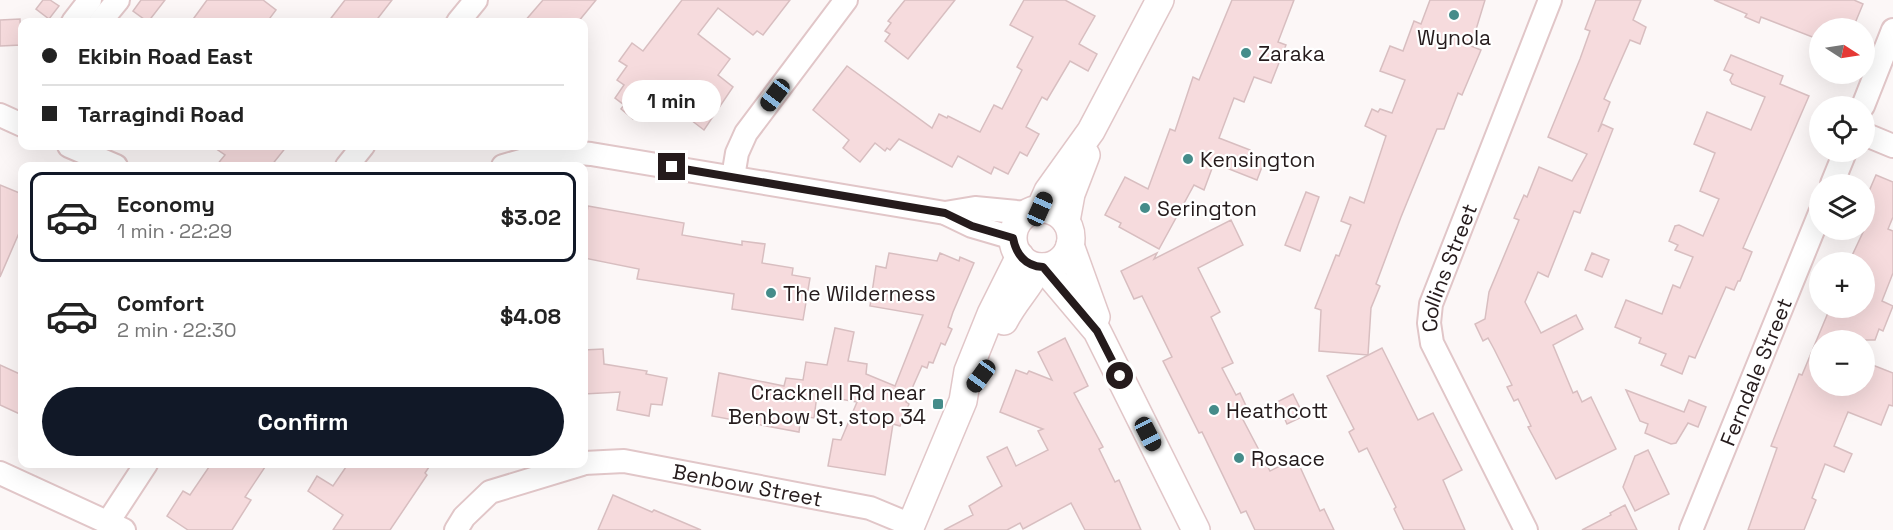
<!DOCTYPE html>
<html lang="en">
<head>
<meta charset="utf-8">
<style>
  body { margin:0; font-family:"Space Grotesk",sans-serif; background:#f2f2f2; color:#222; height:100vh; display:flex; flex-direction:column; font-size:22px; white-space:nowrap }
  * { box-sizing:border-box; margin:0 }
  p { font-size:20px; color:#767676 }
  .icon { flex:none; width:33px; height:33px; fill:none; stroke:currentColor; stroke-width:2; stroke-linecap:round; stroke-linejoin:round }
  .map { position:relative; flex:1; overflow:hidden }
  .details { position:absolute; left:18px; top:162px; width:570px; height:306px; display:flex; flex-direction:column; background:#fff; border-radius:12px; box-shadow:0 6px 24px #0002 }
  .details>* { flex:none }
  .top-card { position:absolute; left:18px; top:18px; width:570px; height:132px; border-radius:12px; box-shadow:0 6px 24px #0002; display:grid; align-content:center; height:132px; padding:0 24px; background:#fff }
  .needle { width:39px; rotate:102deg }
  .buttons { position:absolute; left:1809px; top:18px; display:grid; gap:12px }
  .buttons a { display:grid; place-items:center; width:66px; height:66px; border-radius:50%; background:#fff; box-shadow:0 6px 24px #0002; font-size:30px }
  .end { position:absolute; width:27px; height:27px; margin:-14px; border:8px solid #251b1c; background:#fff; box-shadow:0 0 0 3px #fff }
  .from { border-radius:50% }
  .bubble { position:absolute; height:42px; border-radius:21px; background:#fff; box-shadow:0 6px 24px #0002; font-size:20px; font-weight:600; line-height:42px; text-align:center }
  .car { position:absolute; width:18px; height:36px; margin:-18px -9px; border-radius:8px; box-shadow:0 0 4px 2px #0007; background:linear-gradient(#222 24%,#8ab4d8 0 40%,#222 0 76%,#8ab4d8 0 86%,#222 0) }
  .top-card b { display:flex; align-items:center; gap:21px; height:57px; font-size:22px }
  .top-card b+b { border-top:2px solid #e0e0e0 }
  .top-card i { width:15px; height:15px; background:#222 }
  ul { padding:10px 0 0; list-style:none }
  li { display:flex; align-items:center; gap:18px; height:90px; margin:0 12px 9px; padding:0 12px; border:3px solid transparent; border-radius:12px }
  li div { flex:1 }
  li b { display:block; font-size:22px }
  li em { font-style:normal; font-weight:600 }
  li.current { border-color:#111827 }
  li>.icon { width:54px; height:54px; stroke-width:1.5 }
  .button { display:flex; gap:12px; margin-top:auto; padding:12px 24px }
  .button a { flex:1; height:69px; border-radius:36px; background:#111827; color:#fff; font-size:24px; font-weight:600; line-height:69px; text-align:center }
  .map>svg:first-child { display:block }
</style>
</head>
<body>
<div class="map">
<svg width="1893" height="530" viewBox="0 0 1893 530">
  <rect width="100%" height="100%" fill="#fcf7f7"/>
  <g fill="#f6dbdd" stroke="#d8bec0" stroke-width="1.5">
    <path d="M43 0H50L59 6 49 19 36 9Z"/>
    <path d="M141 0H165L148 22 133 11Z"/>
    <path d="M207 0H263L276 10 267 22H191Z"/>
    <path d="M345 0H392L375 22H328Z"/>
    <path d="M543 0H596L578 22H524Z"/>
    <path d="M682 0H790L763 35 757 31 753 35 718 8 698 34 730 59 718 75 733 87 704 130 661 97 644 119 637 114 633 119 621 109 624 105 615 98 624 85 617 80 627 66 619 61 632 43 643 51Z"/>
    <path d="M905 0H955L908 59 885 41 890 34 885 31 891 23 888 21Z"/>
    <path d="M1024 0H1065L1095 16 1079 44 1097 54 1088 71 1070 61 1047 100 1042 97 1026 127 1039 134 1027 156 1020 152 1008 174 994 167 991 174 958 156 952 167 899 139 890 150 887 148 885 151 875 143 860 162 843 148 849 140 813 110 847 66 932 128 939 114 947 118 948 116 980 132 994 105 1002 109 1022 70 1017 67 1033 37 1010 25Z"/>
    <path d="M1232 0H1294L1278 42 1286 45 1271 83 1254 77 1244 102 1234 98 1219 138 1250 150 1249 153 1265 159 1257 180 1214 163 1204 190 1194 185 1159 249 1119 227 1121 223 1105 215 1125 177 1148 189 1170 129 1175 131 1193 77 1199 80Z"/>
    <path d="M1430 0H1485L1471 46 1481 50 1462 95 1458 93 1444 129H1437L1401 217 1376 284 1380 286 1371 308 1368 355 1319 351 1321 310 1315 308 1336 255 1339 256 1351 225 1341 221 1350 197 1364 203 1386 136 1365 126 1372 109 1378 112 1380 109 1392 113 1405 80 1380 71 1390 46 1403 51 1414 21 1421 24Z"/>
    <path d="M1596 0H1641L1633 20 1646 27 1640 44 1630 40 1604 99 1610 102 1598 132 1602 124 1613 129 1580 213 1574 211 1548 277 1538 272 1525 302 1541 333 1576 315 1583 329 1553 345 1573 393 1577 391 1582 402 1591 397 1616 449 1556 479 1528 427 1531 426 1518 399 1514 401 1507 387 1512 385 1494 349 1488 338 1483 341 1475 324 1485 319 1489 292 1519 220 1514 218 1524 195 1527 197 1539 167 1572 181 1587 154 1548 137 1580 59 1590 31 1585 29Z"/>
    <path d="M1714 0H1854L1863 4 1853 28H1820V40L1761 17 1759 23 1745 17 1747 14Z"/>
    <path d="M20 19 21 45 0 46V20Z"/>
    <path d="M1731 55 1783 76 1780 84 1809 96 1743 248 1752 252 1740 281H1738L1734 290 1726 287 1695 358 1689 356 1682 374 1661 365 1666 354 1639 343 1641 338 1615 327 1626 300 1662 314 1673 285 1680 288 1693 257 1675 250 1678 245 1669 241 1675 226 1679 225 1703 236 1719 199 1700 191 1715 153 1694 144 1707 112 1751 130 1765 97 1732 84 1730 80 1733 74 1724 70Z"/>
    <path d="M212 146H287L271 166H216L225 155Z"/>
    <path d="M1876 175 1893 182V217L1888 229 1893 231V273L1882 301 1893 306 1883 331 1879 329 1875 340H1820V386H1864V376L1870 364 1893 373V406L1889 405 1881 425 1848 412 1834 446 1852 454 1844 472 1825 464 1812 498 1816 500 1804 530H1748L1777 448 1771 446 1799 374 1802 375 1830 308H1864V262H1849L1864 230V203Z"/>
    <path d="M0 185 22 194V226L0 277Z"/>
    <path d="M1306 192 1319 197 1300 251 1285 245Z"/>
    <path d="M588 206 684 223 682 235 742 245V241L765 244 762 263 793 268 792 275 810 278 803 320 732 309 734 294 637 279 639 269 584 258V231Z"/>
    <path d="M1231 220 1243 245 1198 268 1220 312 1211 317 1233 363 1222 368 1236 395 1240 393 1247 408 1239 412 1270 471 1296 458 1320 511 1324 509 1334 530H1255L1246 511 1241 513 1202 432 1199 433 1163 361 1172 357 1142 296 1134 299 1121 271 1157 253 1154 259Z"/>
    <path d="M889 253 937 261 940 253 959 261 960 257 974 263 953 312 948 327 952 329 945 345 941 343 933 363 929 362 927 368 922 366 906 402 909 404 900 426 893 424 885 475 828 466 833 439 841 440 857 402 817 395 814 418 801 416 799 432 712 416 719 373 784 386 786 378 803 380 806 362 827 365 835 328 854 332 848 361 867 364 866 374 895 386 923 315 870 306 876 266 886 268Z"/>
    <path d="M1592 253 1609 260 1602 277 1585 270Z"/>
    <path d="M1065 338 1088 386 1074 393 1103 447 1099 449 1115 482 1119 480 1141 530H1085L1071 503 1023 529 1020 523 1007 530H944L973 515 969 506 1002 486 987 457 1007 447 1016 466 1048 450 1038 431 1043 429 1000 412 1016 370 1027 374 1029 371 1052 380 1038 352Z"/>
    <path d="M1382 348 1418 420 1433 413 1462 470 1443 480 1465 530H1404L1394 509 1396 507 1367 448 1359 452 1349 432 1354 429 1327 376Z"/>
    <path d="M603 349 604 364 647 371 646 374 667 378 662 405 651 404 649 416 617 410 620 392 584 394V350Z"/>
    <path d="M0 365 22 375V415L0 405Z"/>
    <path d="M1626 390 1684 412 1689 400 1706 407 1698 427 1688 423 1676 443 1671 444 1645 433 1648 424 1640 421Z"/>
    <path d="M1293 394 1304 416 1287 424 1277 402Z"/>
    <path d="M1648 450 1669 494 1635 511 1623 487 1635 456Z"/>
    <path d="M211 464H267L245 497 251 500 232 530H188L167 516 183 491 190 495Z"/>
    <path d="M348 464H431L425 473 427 475 390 530H333L343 515 308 491 317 476 333 486Z"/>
    <path d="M613 495 652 512 654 510 701 530H598Z"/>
    <path d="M1625 505 1637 530H1582L1611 515 1610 513Z"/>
  </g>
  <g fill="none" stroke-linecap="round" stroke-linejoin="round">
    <g stroke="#e1c6c8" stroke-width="26">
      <g id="minor">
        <path d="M73 22 90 0"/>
        <path d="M100 22 118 0"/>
        <path d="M458 22 476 0"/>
        <path d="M1863 106 1893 30"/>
        <path d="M0 115 22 125"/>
        <path d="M1864 134 1893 146"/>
        <path d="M69 146 116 166"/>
        <path d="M347 166 363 146"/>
        <path d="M503 166 556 151 591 154 945 213 972 226 1013 238"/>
        <path d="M733 177 737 153 746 133 846 0"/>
        <path d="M1832 184 1845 152"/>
        <path d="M945 213 975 208 1027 213"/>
        <path id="s1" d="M584 463 624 461 870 508 911 525"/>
        <path d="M0 473 124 530"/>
        <path d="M108 522 146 464"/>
        <path d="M456 530 464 517 490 492 582 464"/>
        <path id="s2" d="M1526 530 1432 343 1429 323 1431 304 1550 0"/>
        <path id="s3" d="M1691 530 1820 213"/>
      </g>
    </g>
    <g stroke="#e1c6c8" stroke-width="30">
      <g id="tertiary">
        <path d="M1040 209 1048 191 1091 131 1160 0"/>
        <circle cx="1042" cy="238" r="29"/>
        <path d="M1066 221 1071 194 1086 155"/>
        <path d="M1070 245 1096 317"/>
        <path d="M1043 267 1097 331 1196 530"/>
        <path d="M1004 321C1014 301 1029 287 1039 267"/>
        <path d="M909 530 963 401 968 371 991 314 1020 256"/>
      </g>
    </g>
    <use href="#minor" stroke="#fff" stroke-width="22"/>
    <use href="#tertiary" stroke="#fff" stroke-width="27"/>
  </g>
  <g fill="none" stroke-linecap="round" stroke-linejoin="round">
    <path stroke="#251b1c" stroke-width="8" d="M672 167 945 213 972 226 1013 238C1016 254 1025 266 1043 267L1097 331 1120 376"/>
  </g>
  <g fill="#458c8a" stroke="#fff" stroke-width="2">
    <circle cx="1454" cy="15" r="6"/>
    <circle cx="1246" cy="53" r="6"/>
    <circle cx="1188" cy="159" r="6"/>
    <circle cx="1145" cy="208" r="6"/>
    <circle cx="771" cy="293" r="6"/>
    <rect x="932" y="398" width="12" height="12" rx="3"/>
    <circle cx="1214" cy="410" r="6"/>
    <circle cx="1239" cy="458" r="6"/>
  </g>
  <g text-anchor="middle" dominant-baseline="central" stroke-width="4.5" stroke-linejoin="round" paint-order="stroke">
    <g font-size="21" fill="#251b1c" stroke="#fff" text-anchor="start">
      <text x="1454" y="37" text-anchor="middle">Wynola</text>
      <text x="1258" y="53">Zaraka</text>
      <text x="1200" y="159">Kensington</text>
      <text x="1157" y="208">Serington</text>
      <text x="783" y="293">The Wilderness</text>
      <text x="926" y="392" text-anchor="end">Cracknell Rd near<tspan x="926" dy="24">Benbow St, stop 34</tspan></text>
      <text x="1226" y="410">Heathcott</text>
      <text x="1251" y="458">Rosace</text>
    </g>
    <g font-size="21" fill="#251b1c" stroke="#fff">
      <text stroke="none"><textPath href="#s2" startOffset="288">Collins Street</textPath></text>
      <text stroke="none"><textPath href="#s3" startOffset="171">Ferndale Street</textPath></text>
      <text stroke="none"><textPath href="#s1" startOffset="166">Benbow Street</textPath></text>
    </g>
  </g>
</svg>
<div class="buttons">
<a><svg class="needle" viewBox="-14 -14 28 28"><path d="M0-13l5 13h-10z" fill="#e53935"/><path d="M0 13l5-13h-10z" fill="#767676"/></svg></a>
<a><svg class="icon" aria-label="locate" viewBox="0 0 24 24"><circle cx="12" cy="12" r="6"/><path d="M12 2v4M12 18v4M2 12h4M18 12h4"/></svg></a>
<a><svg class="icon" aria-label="layers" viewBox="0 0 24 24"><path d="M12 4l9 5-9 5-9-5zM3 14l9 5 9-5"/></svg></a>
<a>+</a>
<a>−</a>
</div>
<i class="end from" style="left:1120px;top:376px"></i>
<i class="end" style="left:672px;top:167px"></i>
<div class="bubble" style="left:622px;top:80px;width:99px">1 min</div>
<i class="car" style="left:775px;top:95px;rotate:217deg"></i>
<i class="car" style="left:1040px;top:209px;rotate:24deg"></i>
<i class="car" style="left:981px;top:376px;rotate:216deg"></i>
<i class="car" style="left:1148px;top:434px;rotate:153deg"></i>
<div class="top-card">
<b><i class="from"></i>Ekibin Road East</b>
<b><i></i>Tarragindi Road</b>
</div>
<section class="details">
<ul>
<li class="current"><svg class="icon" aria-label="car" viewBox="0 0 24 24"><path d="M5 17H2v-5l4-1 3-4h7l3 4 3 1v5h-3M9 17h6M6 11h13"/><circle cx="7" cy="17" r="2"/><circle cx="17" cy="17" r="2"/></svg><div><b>Economy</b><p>1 min · 22:29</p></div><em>$3.02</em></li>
<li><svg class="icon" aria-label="car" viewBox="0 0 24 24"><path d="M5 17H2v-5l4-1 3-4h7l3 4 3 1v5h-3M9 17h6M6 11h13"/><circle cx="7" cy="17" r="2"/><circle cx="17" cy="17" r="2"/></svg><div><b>Comfort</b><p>2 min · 22:30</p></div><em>$4.08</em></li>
</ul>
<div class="button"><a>Confirm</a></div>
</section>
</div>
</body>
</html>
